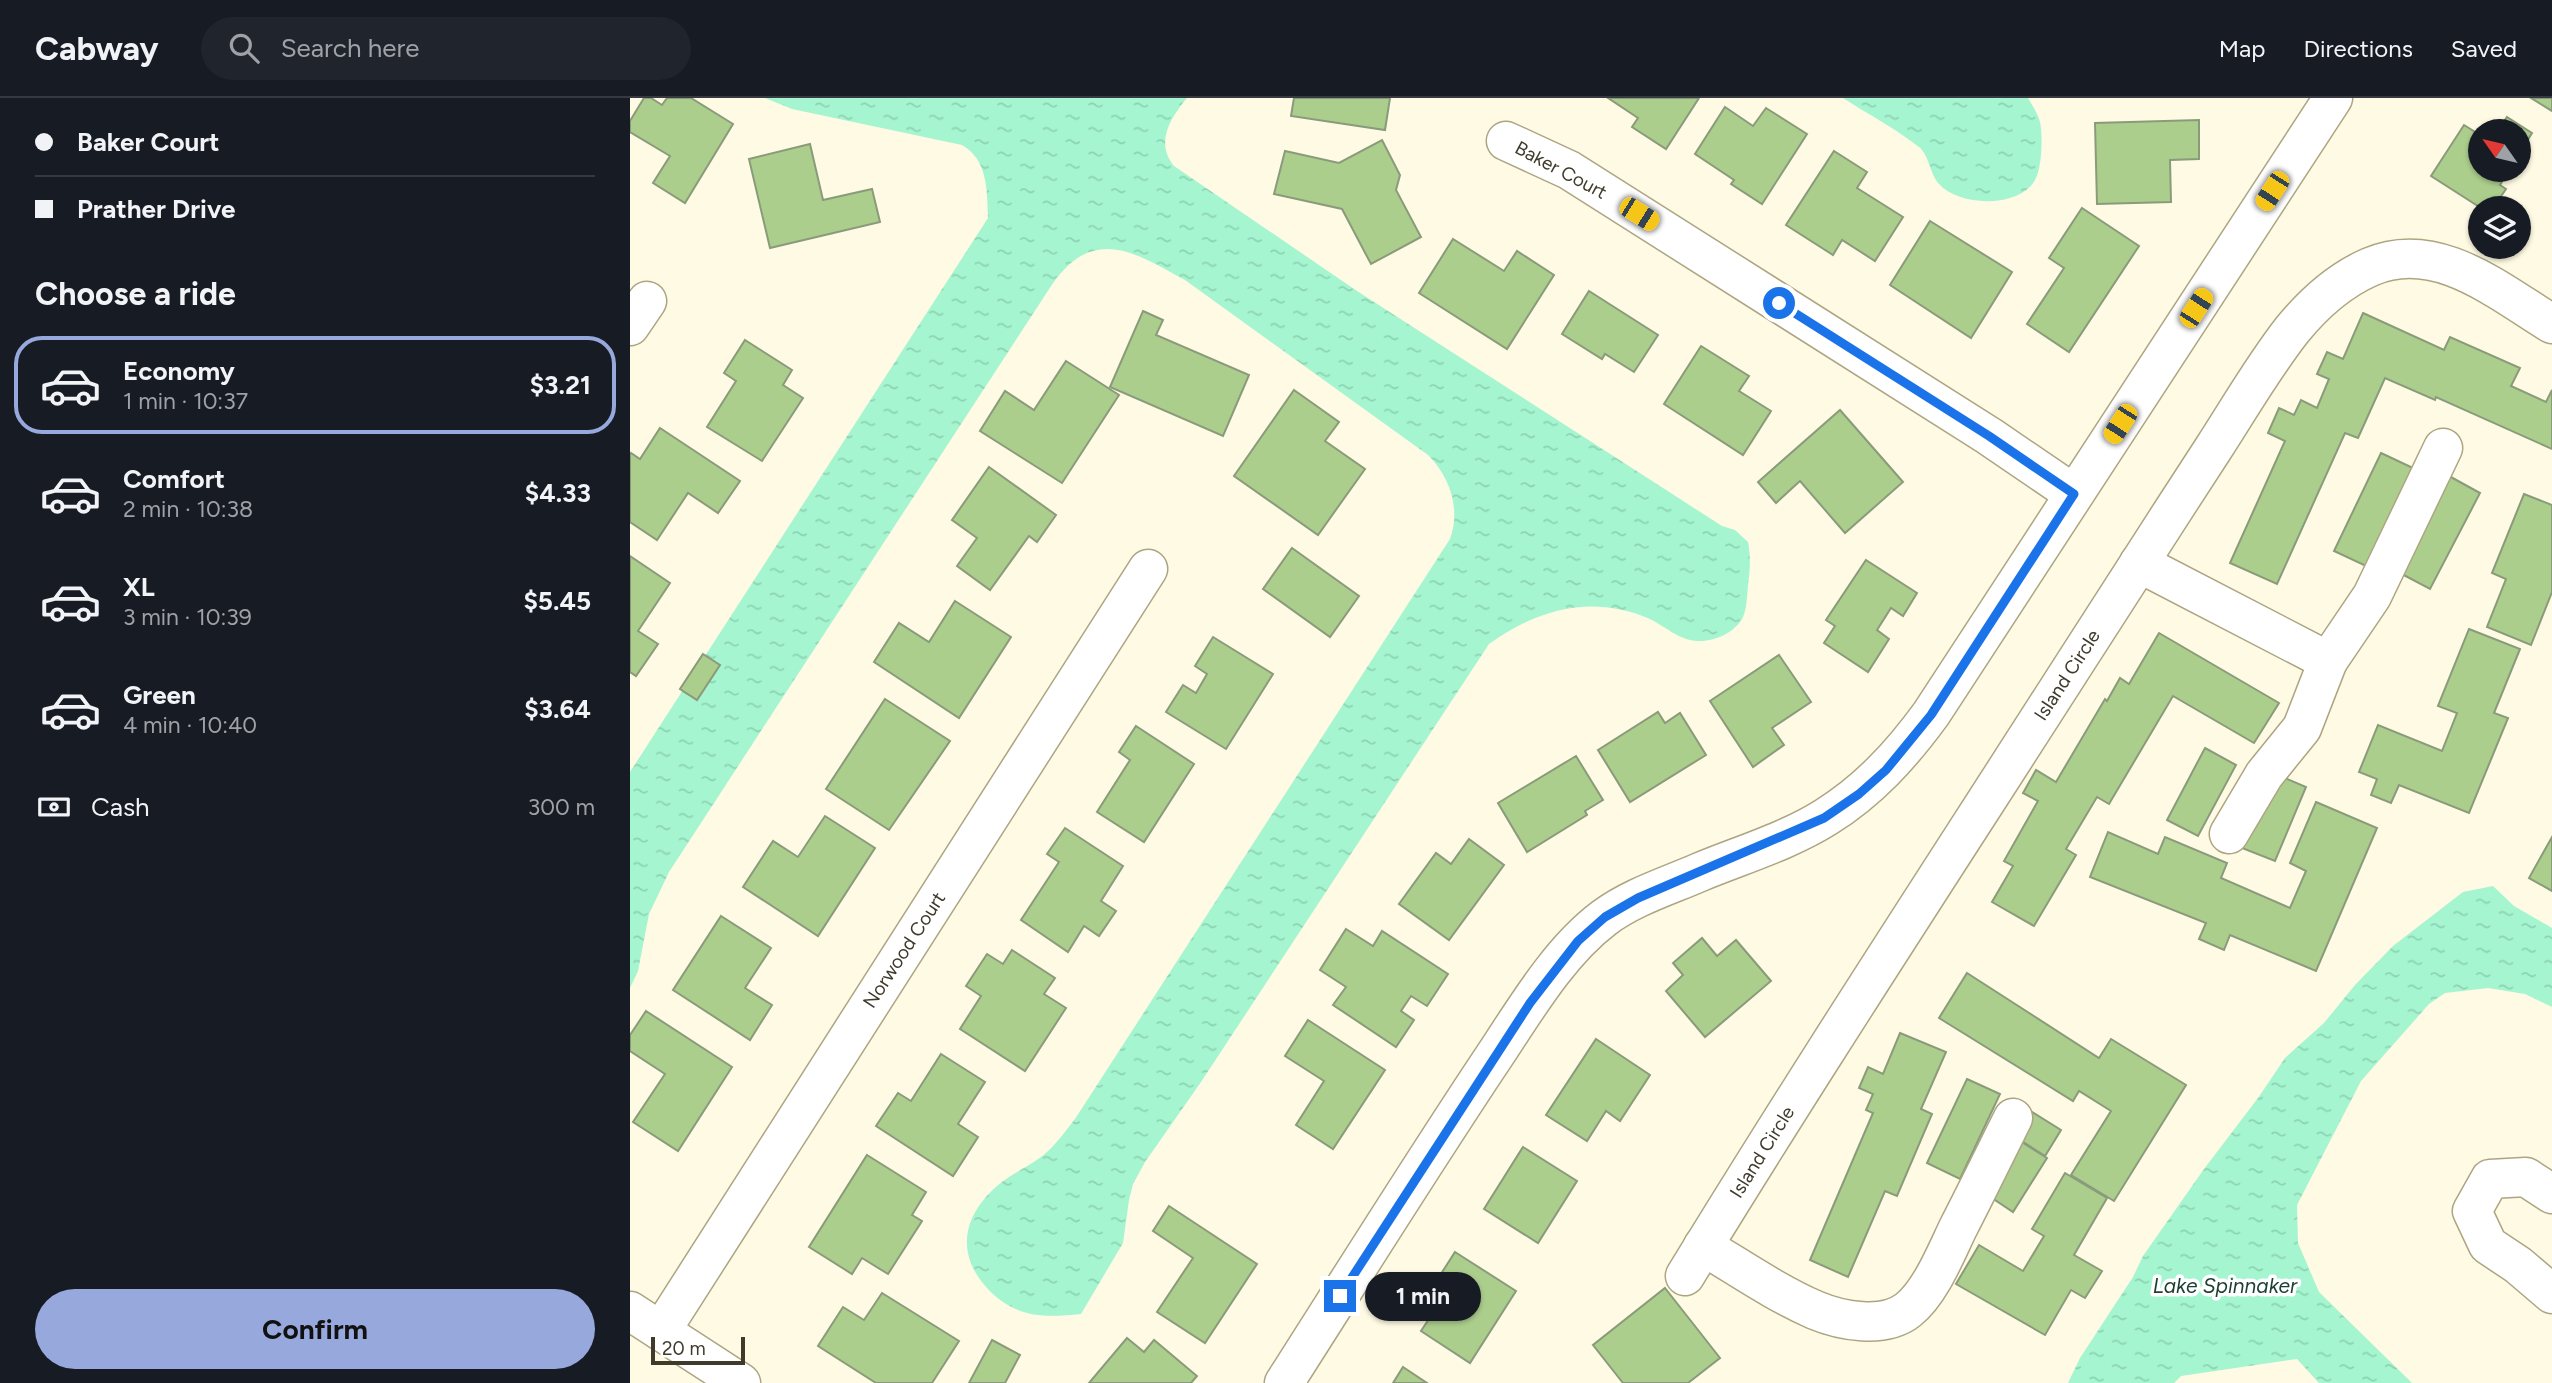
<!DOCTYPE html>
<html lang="en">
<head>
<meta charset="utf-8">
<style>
  body { margin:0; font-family:Figtree,sans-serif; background:#20242c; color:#f1f3f6; height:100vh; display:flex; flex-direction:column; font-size:26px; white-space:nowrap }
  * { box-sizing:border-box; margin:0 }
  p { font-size:23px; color:#9ea1a6 }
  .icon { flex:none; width:38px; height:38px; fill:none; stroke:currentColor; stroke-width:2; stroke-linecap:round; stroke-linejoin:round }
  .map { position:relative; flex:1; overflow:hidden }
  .sheet { display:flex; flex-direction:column; background:#171b24; width:630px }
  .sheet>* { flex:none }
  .guide { display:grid; align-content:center; height:154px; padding:0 35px; background:#171b24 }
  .needle { width:46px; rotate:304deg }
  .buttons { position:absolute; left:1838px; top:21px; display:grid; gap:14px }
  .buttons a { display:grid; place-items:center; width:63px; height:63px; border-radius:50%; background:#171b24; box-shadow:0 2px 5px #0004; font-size:35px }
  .scale { position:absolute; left:21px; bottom:18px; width:94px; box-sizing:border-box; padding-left:7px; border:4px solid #3f3b2c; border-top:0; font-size:19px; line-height:24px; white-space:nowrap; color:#3f3b2c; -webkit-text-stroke:5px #fff; paint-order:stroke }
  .end { position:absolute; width:32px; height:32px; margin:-16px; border:9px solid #1a73e8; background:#fff; box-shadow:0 0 0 4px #fff }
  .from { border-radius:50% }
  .bubble { position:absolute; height:49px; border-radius:24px; background:#171b24; box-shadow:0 2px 5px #0004; font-size:23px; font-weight:700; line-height:49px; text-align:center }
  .car { position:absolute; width:21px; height:42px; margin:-21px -10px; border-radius:9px; box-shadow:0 0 5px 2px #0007; background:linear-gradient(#f5c518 24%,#345 0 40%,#f5c518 0 76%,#345 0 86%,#f5c518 0) }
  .guide b { display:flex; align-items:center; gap:24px; height:66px; font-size:26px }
  .guide b+b { border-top:2px solid #363941 }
  .guide i { width:18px; height:18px; background:#f1f3f6 }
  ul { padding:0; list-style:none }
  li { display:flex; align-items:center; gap:21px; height:98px; margin:0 14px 10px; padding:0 21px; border:4px solid transparent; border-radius:28px }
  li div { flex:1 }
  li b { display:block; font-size:26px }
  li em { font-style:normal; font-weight:700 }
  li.active { border-color:#97a8dc }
  li>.icon { width:63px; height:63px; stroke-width:1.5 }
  h2 { padding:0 35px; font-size:32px; line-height:84px }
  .pay { display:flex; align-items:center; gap:18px; height:77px; padding:0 35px; font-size:26px }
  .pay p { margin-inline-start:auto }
  .primary-button { display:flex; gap:14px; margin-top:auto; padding:14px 35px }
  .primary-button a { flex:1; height:80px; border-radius:42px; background:#97a8dc; color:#111; font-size:28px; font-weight:700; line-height:80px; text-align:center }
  header { display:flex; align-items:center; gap:42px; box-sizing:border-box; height:98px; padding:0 35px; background:#171b24; border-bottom:2px solid #363941 }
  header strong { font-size:33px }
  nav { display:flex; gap:38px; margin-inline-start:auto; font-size:24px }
  .search { width:490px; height:63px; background:#20242c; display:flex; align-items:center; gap:18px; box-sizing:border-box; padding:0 24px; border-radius:38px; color:#9ea1a6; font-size:26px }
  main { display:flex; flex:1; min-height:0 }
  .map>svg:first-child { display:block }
</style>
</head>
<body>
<header>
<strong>Cabway</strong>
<div class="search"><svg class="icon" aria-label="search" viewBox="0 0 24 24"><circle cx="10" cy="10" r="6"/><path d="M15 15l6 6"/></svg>Search here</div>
<nav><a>Map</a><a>Directions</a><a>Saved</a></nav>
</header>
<main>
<section class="sheet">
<div class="guide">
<b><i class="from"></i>Baker Court</b>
<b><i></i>Prather Drive</b>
</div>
<h2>Choose a ride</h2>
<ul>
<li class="active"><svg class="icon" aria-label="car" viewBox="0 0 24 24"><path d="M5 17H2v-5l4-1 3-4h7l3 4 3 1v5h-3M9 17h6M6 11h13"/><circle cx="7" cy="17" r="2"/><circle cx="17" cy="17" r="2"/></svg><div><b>Economy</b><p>1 min · 10:37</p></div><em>$3.21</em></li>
<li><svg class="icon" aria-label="car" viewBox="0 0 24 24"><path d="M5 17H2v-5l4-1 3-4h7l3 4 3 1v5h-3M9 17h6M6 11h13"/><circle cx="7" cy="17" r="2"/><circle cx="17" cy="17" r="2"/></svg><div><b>Comfort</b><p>2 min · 10:38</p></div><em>$4.33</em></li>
<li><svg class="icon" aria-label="car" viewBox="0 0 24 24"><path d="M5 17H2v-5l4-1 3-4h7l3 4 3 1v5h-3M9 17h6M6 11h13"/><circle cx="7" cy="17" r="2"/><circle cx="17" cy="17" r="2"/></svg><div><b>XL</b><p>3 min · 10:39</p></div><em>$5.45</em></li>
<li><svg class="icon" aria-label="car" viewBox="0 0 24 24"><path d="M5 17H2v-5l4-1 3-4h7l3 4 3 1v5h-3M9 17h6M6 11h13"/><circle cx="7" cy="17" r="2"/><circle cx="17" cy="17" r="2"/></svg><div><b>Green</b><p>4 min · 10:40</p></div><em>$3.64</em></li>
</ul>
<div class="pay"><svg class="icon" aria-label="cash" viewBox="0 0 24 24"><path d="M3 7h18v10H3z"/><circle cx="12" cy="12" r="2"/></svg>Cash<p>300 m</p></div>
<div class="primary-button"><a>Confirm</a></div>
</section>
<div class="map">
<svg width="1922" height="1285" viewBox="0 0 1922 1285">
  <defs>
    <pattern id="water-ripples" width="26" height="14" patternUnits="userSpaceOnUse" patternTransform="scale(1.75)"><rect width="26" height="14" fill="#a4f5d0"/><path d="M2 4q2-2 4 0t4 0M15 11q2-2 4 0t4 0" fill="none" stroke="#8ed3b3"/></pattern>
  </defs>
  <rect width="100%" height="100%" fill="#fffae3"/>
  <g fill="url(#water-ripples)">
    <path d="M135 0H557C540 20 525 45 544 68L727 193 1092 428 1105 432 1118 444C1121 459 1120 472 1118 487 1117 497 1117 510 1113 519 1106 534 1084 544 1068 543 1050 543 1035 528 1020 521 962 496 908 511 859 546L571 984 515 1064 503 1086 499 1102 493 1145 451 1216C413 1220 385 1220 357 1190 323 1153 335 1113 372 1084 386 1073 404 1066 417 1054 428 1044 436 1032 445 1021L820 441C831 411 820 379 798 357L555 182C504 154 464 128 423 185L39 774 19 816 8 873 0 890V674L358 120C357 92 358 62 332 47L162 11Z"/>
    <path d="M1213 0H1398C1402 7 1408 16 1410 24 1413 38 1412 70 1405 82 1389 110 1330 109 1309 86 1300 76 1299 57 1289 49 1266 31 1238 16 1213 0Z"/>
    <path d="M1863 788 1884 808 1922 830V909L1895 896 1858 890 1815 895 1799 906 1731 983 1667 1107 1668 1145 1689 1194 1782 1285H1689L1667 1261 1551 1278 1544 1285H1438L1450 1260 1503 1179 1513 1158 1574 1071 1628 1000 1655 960 1694 925 1725 887 1763 848 1833 794Z"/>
  </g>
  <g fill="#acce8d" stroke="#8a9b7b" stroke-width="2">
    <path d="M14 0H21L32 7 37 0H61L103 26 55 105 23 85 40 58 0 34V23Z"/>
    <path d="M664 0H760L755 32 661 18Z"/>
    <path d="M978 0H1069L1036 51 1002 29 1008 20Z"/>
    <path d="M1901 0H1922V13Z"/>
    <path d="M1095 9 1123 28 1136 10 1177 36 1132 106 1101 86 1104 82 1065 56Z"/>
    <path d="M1877 19 1902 35 1888 58V33H1868Z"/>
    <path d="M1569 22V61L1540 62 1541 104 1467 106 1465 25Z"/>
    <path d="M1834 27 1850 37V72H1879L1870 87 1876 91 1863 110H1851L1801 78Z"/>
    <path d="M752 42 770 77 766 92 791 139 741 166 712 111 644 96 655 53 709 65Z"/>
    <path d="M180 46 193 102 242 91 250 124 140 150 119 61Z"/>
    <path d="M1204 53 1237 74 1227 90 1273 119 1245 163 1212 142 1203 157 1156 127Z"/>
    <path d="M1452 110 1509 148 1439 254 1397 226 1434 170 1419 160Z"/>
    <path d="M1300 123 1382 174 1341 240 1260 187Z"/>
    <path d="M823 141 874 173 887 153 924 177 877 251 789 195Z"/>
    <path d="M959 193 1028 237 1004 274 975 256 972 261 932 236Z"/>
    <path d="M513 213 533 222 526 237 619 277 593 338 480 289Z"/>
    <path d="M1733 215 1814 252 1820 239 1890 270 1881 288 1916 304 1922 292V351L1806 299 1805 302 1755 280 1728 340 1715 335 1647 486 1600 465 1655 343 1638 335 1649 310 1664 317 1671 302 1687 310 1699 281 1687 276 1697 254 1713 261Z"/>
    <path d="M115 242 162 272 153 287 173 300 132 363 77 329 106 283 94 275Z"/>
    <path d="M1071 248 1119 278 1109 293 1141 313 1113 357 1034 306Z"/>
    <path d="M436 263 489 297 432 385 350 333 375 293 404 312Z"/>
    <path d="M664 292 709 324 695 343 735 371 688 437 604 378Z"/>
    <path d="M1210 312 1273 384 1215 435 1170 383 1146 405 1128 384Z"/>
    <path d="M30 330 110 383 88 415 58 395 27 442 0 424V357L1 355 10 361Z"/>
    <path d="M1751 355 1783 370 1736 468 1704 453Z"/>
    <path d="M359 369 426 417 407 444 399 438 360 492 327 468 347 440 322 422Z"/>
    <path d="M1819 378 1850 395 1800 491 1768 474Z"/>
    <path d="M1894 396 1922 407V494L1901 547 1857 529 1876 481 1862 475Z"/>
    <path d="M662 450 729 498 700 539 633 491Z"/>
    <path d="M0 458 40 485 8 533 28 546 6 578 0 574Z"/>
    <path d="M1236 462 1287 495 1273 518 1261 510 1247 532 1259 541 1238 574 1194 545 1205 528 1196 522Z"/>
    <path d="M325 503 381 539 329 620 244 564 269 525 299 544Z"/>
    <path d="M1839 531 1890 551 1864 615 1878 620 1839 715 1769 687 1761 705 1741 697 1747 681 1729 674 1748 627 1812 653 1827 615 1808 608Z"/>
    <path d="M1529 535 1649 605 1624 645 1543 598 1479 706 1467 699 1436 751 1446 757 1404 828 1362 804 1383 768 1374 763 1408 703 1393 695 1406 672 1426 684 1475 601 1477 603 1490 580 1499 586Z"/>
    <path d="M583 539 643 576 596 651 536 614 553 587 566 595 577 576 565 568Z"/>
    <path d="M73 556 90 567 67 602 50 591Z"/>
    <path d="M1149 557 1181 604 1142 630 1154 647 1123 669 1080 603Z"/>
    <path d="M255 601 320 643 259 732 196 691Z"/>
    <path d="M1028 614 1035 625 1050 615 1076 657 1000 704 968 652Z"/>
    <path d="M506 628 564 666 514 744 467 714 500 662 489 654Z"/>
    <path d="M1575 650 1606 667 1568 738 1537 722Z"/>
    <path d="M946 658 973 702 955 713 957 717 897 754 868 705Z"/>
    <path d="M1643 675 1676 689 1645 763 1612 750Z"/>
    <path d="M1686 704 1747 730 1686 873 1600 837 1594 852 1569 841 1576 825 1460 779 1478 734 1528 756 1535 739 1597 765 1591 780 1660 810 1676 773 1660 765Z"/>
    <path d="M195 718 245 750 188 838 113 789 143 743 168 759Z"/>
    <path d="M435 730 493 768 471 803 486 813 469 838 454 828 438 854 391 822 429 764 417 756Z"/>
    <path d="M1922 739V793L1899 780Z"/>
    <path d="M839 741 874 767 819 842 769 806 806 755 821 766Z"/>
    <path d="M91 818 141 850 115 890 142 907 120 942 43 892Z"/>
    <path d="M716 831 743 848 752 833 818 876 797 908 781 898 771 913 784 922 766 949 703 907 716 889 690 872Z"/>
    <path d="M1072 840 1087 858 1106 842 1141 883 1075 939 1036 893 1053 877 1043 865Z"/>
    <path d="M382 852 425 880 414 896 436 910 395 973 330 931 351 898 336 888 357 856 373 866Z"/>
    <path d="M1337 875 1469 960 1481 941 1556 987 1484 1103 1441 1077 1481 1013 1449 993 1443 1003 1309 920Z"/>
    <path d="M16 913 102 969 48 1053 3 1024 35 976 0 953V937Z"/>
    <path d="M678 922 755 972 703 1051 666 1027 694 983 655 958Z"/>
    <path d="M1270 935 1316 954 1291 1011 1302 1016 1267 1098 1255 1093 1218 1179 1180 1162 1243 1015 1236 1012 1243 996 1229 990 1238 969 1253 976Z"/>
    <path d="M966 941 1020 977 990 1023 976 1013 957 1043 916 1017Z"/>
    <path d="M311 956 355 984 328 1026 348 1039 323 1078 246 1028 268 995 281 1003Z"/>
    <path d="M1337 981 1370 996 1330 1081 1297 1065Z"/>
    <path d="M1399 1012 1431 1032 1415 1058 1384 1038Z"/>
    <path d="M1387 1041 1417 1060 1383 1114 1353 1094Z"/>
    <path d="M893 1049 947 1083 908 1145 854 1111Z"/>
    <path d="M237 1057 296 1094 282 1117 292 1123 258 1176 232 1160 222 1176 179 1149Z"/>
    <path d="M1435 1075 1477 1100 1444 1157 1472 1173 1455 1200 1441 1192 1415 1237 1326 1186 1349 1147 1393 1173 1414 1138 1402 1131Z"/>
    <path d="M539 1108 627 1166 575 1245 527 1214 563 1160 523 1133Z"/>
    <path d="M825 1154 886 1193 840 1265 791 1233 812 1201 800 1193Z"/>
    <path d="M1035 1190 1090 1260 1058 1285H993L963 1247Z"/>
    <path d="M252 1195 329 1243 302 1285H246L188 1248 213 1209 234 1222Z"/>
    <path d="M497 1240 514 1254 524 1242 567 1278 561 1285H459Z"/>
    <path d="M362 1242 390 1257 375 1285H339Z"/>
    <path d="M773 1269 797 1285H763Z"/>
  </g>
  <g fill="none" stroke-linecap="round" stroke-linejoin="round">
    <g stroke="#ada582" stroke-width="41">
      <g id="minor">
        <path d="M876 43 939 72 1359 338 1444 396"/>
        <path d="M0 228 17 203"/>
        <path d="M1509 465 1698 563 1742 498 1813 350"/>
        <path d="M1599 736 1634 677 1672 630 1698 563"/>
        <path d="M1922 1096 1896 1079 1860 1081 1842 1113 1858 1147 1888 1167 1922 1196"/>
        <path d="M1073 1148C1110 1170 1146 1195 1185 1212 1211 1223 1254 1231 1278 1212 1300 1195 1316 1155 1328 1130 1347 1093 1365 1056 1383 1020"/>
        <path d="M1055 1178C1181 972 1313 771 1443 568 1490 495 1536 423 1583 351 1609 311 1633 269 1662 232 1684 205 1708 183 1740 169 1806 140 1868 193 1922 226"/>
        <path d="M0 1213 111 1285"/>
        <path d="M31 1233 518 471"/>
        <path d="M654 1285C721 1180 788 1073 857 969 891 919 926 856 974 820 1002 799 1038 788 1070 774 1111 757 1158 743 1196 719 1239 692 1271 657 1301 616L1703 0"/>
      </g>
    </g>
    <use href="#minor" stroke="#fff" stroke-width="38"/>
  </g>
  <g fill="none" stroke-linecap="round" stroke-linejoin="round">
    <path stroke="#1a73e8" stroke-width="9" d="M710 1198 900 905 948 843 975 819 1008 800 1194 720 1229 696 1256 672 1301 617 1444 396 1359 338 1149 205"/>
  </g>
  <g text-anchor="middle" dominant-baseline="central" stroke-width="7" stroke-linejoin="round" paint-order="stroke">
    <g font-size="19" fill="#3f3b2c" stroke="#fff">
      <text transform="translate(931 72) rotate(28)">Baker Court</text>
      <text transform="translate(1437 577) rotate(-57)">Island Circle</text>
      <text transform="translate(274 852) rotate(-57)">Norwood Court</text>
      <text transform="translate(1132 1054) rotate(-58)">Island Circle</text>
    </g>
    <g font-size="21" font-style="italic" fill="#1b3f30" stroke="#fff">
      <text x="1595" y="1187">Lake Spinnaker</text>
    </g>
  </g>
</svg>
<div class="buttons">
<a><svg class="needle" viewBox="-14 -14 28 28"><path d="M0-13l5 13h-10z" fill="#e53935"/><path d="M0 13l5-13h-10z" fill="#9ea1a6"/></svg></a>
<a><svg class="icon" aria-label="layers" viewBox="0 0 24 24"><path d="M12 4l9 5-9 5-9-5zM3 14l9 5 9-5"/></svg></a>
</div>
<div class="scale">20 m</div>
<i class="end from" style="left:1149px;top:205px"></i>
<i class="end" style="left:710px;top:1198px"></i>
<div class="bubble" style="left:735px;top:1174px;width:116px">1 min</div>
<i class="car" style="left:1642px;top:93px;rotate:213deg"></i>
<i class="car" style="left:1009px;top:116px;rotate:122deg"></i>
<i class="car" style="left:1566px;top:210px;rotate:33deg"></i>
<i class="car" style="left:1490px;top:326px;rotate:213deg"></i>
</div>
</main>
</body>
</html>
